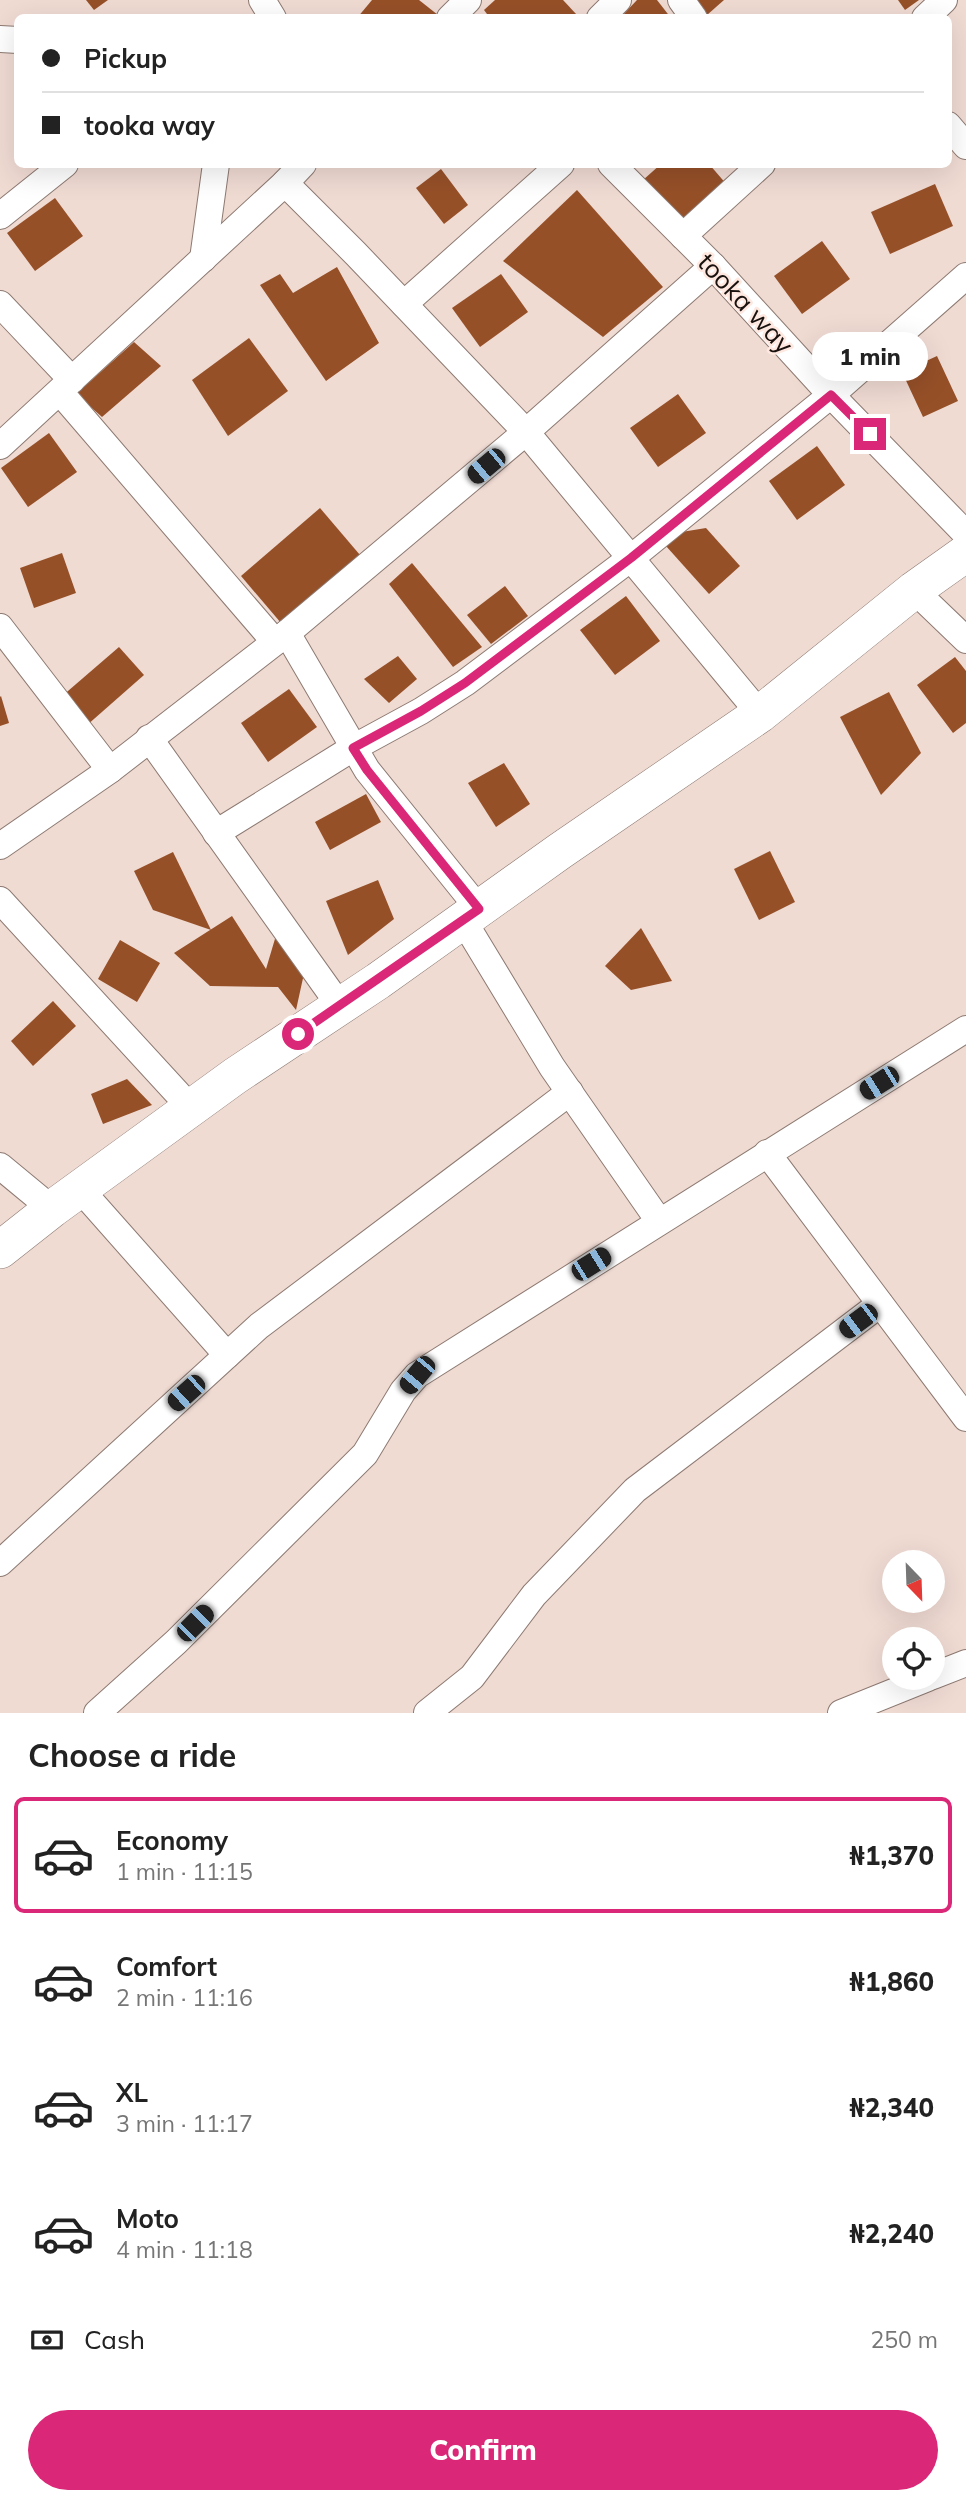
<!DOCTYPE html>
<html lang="en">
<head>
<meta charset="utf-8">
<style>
  body { margin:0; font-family:Mulish,sans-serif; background:#f6f6f6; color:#222; height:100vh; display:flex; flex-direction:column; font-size:26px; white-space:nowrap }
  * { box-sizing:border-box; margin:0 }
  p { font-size:23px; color:#767676 }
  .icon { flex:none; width:38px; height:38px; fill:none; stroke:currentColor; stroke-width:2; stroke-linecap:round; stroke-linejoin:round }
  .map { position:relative; height:1713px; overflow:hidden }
  .side { display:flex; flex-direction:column; background:#fff; flex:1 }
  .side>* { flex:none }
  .hud { position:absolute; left:14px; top:14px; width:938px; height:154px; border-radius:10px; box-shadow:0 7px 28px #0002; display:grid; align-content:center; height:154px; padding:0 28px; background:#fff }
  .needle { width:46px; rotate:157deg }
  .buttons { position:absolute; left:882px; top:1550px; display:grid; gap:14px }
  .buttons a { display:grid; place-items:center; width:63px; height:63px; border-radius:50%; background:#fff; box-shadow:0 7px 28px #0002; font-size:35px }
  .end { position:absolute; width:32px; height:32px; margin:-16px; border:9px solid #db2777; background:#fff; box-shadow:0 0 0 4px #fff }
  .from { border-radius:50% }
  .bubble { position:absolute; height:49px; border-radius:24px; background:#fff; box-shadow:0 7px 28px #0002; font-size:23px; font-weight:800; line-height:49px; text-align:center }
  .car { position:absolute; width:21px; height:42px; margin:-21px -10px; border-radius:9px; box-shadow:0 0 5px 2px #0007; background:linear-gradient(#222 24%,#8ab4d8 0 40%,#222 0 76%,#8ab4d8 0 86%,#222 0) }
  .hud b { display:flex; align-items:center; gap:24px; height:66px; font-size:26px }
  .hud b+b { border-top:2px solid #e0e0e0 }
  .hud i { width:18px; height:18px; background:#222 }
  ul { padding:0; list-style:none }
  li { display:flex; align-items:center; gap:21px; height:116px; margin:0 14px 10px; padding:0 14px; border:4px solid transparent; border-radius:10px }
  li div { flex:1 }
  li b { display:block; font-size:26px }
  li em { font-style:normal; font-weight:800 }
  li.on { border-color:#db2777 }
  li>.icon { width:63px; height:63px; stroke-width:1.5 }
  h2 { padding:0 28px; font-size:32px; line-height:84px }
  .pay { display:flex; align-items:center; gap:18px; height:77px; padding:0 28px; font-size:26px }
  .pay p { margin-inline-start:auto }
  .button { display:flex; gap:14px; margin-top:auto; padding:14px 28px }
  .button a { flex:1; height:80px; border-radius:42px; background:#db2777; color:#fff; font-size:28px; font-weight:800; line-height:80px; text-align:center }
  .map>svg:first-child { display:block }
</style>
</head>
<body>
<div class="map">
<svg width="966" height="1713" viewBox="0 0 966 1713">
  <rect width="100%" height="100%" fill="#f0dbd3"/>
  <g fill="#965028">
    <path d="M86 0H108L94 10Z"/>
    <path d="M372 0H419L438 15 436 18H357Z"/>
    <path d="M495 0H563L577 15 575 18H490L484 10Z"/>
    <path d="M637 0H657L671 18H620Z"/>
    <path d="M696 0H724L707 15Z"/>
    <path d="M898 0H919L905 10Z"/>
    <path d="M661 164H709L728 186 683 226 643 180Z"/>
    <path d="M441 169 468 205 444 224 416 188Z"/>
    <path d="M935 184 953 226 890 254 871 212Z"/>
    <path d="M577 190 663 287 603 337 503 261Z"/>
    <path d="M55 198 83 236 35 271 7 233Z"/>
    <path d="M822 241 850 279 802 314 774 276Z"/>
    <path d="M337 267 379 343 326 381 260 285 280 274 293 293Z"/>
    <path d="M501 274 528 312 480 347 452 308Z"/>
    <path d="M249 338 288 391 228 436 192 380Z"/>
    <path d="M134 342 161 366 102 417 76 394Z"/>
    <path d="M937 356 958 401 923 417 902 372Z"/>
    <path d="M678 394 706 433 658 467 630 428Z"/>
    <path d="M49 433 77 472 28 507 1 468Z"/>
    <path d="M817 446 845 485 797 520 769 481Z"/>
    <path d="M320 508 360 555 281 623 241 576Z"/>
    <path d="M706 528 740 566 709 594 657 536Z"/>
    <path d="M62 553 76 593 34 608 20 568Z"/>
    <path d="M412 563 482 647 453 667 389 584Z"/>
    <path d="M505 586 528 616 491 644 467 615Z"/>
    <path d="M626 596 660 641 615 675 580 630Z"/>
    <path d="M119 647 144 675 86 726 61 697Z"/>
    <path d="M398 656 417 679 389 703 364 679Z"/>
    <path d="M955 657 966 671V723L953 733 917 685Z"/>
    <path d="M289 689 317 727 268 762 241 723Z"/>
    <path d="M889 692 921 753 881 795 840 717Z"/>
    <path d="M1 696 9 723 0 726V697Z"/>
    <path d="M504 763 530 804 496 827 468 783Z"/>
    <path d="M366 794 381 822 330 850 315 822Z"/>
    <path d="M770 851 795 902 759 920 734 869Z"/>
    <path d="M173 852 211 930 153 910 134 871Z"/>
    <path d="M378 880 394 919 348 955 326 901Z"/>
    <path d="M232 916 266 969 280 922 307 960 296 1010 278 987 210 986 174 953Z"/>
    <path d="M641 928 672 981 631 990 605 966Z"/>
    <path d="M120 940 160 963 137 1002 98 979Z"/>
    <path d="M53 1001 76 1026 33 1066 11 1041Z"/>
    <path d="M127 1079 152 1105 103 1124 91 1094Z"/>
  </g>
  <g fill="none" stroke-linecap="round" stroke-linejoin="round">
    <g stroke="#8d7a72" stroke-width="28">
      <g id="street">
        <path d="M262 0 273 18"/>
        <path d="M681 0 694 18"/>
        <path d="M450 18 468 0"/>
        <path d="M600 18 618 0"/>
        <path d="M925 18 944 0"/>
        <path d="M0 39 18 40"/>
        <path d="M948 125 966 146"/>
        <path d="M611 164 713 266 831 395 966 534"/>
        <path d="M285 183 303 164"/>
        <path d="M0 216 65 164"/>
        <path d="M683 236 762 164"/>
        <path d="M203 259 216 164"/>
        <path d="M0 304 72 380"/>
        <path d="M404 304 561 164"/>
        <path d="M60 392 275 642"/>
        <path d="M0 446 285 183 356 254 526 432 760 714"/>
        <path d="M914 590 966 640"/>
        <path d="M0 627 110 770"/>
        <path d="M287 633 367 770 479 909"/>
        <path d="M149 738 340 1006"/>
        <path d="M216 833 353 748 421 711 465 683 631 558 831 395 966 276"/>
        <path d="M0 846 110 770 287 633 526 432 713 266"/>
        <path d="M0 900 191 1108"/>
        <path d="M463 920 552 1067 659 1221"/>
        <path d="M767 1153 966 1418"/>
        <path d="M0 1166 52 1209"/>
        <path d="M80 1189 227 1355"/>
        <path d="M0 1563 259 1326 570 1092"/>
        <path d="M933 1676 966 1663"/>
        <path d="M97 1713 176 1642 365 1454 403 1391 417 1375 966 1029"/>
        <path d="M427 1713 472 1677 534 1595 635 1490 880 1304"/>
        <path d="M841 1713 928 1678"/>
      </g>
    </g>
    <g stroke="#8d7a72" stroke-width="38">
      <path id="secondary" d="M0 1250 52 1209 235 1076 378 981 560 851 760 714 914 590 966 553"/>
    </g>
    <use href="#street" stroke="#fff" stroke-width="26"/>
    <use href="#secondary" stroke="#fff" stroke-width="37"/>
  </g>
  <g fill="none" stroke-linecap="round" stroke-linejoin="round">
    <path stroke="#db2777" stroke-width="9" d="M298 1034 479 909 367 770 353 748 421 711 465 683 631 558 831 395 870 434"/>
  </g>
  <g text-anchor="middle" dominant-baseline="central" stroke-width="5" stroke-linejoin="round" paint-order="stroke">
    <g font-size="26" fill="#18110e" stroke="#fee8e0">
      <text transform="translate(746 303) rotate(47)">tooka way</text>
    </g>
  </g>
</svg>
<div class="buttons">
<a><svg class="needle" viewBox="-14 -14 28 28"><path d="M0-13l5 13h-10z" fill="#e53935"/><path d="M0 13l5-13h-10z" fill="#767676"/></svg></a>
<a><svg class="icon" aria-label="locate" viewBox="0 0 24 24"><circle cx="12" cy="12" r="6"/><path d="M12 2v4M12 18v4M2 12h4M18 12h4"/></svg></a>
</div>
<i class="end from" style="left:298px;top:1034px"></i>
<i class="end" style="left:870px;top:434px"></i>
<div class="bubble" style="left:812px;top:332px;width:116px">1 min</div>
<i class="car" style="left:486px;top:466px;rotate:230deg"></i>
<i class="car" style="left:879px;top:1083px;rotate:238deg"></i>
<i class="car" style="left:591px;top:1264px;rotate:58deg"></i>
<i class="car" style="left:858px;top:1321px;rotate:233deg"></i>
<i class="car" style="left:417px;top:1375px;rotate:220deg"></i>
<i class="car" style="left:186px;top:1393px;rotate:228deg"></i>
<i class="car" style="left:195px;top:1623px;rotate:45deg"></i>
<div class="hud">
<b><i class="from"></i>Pickup</b>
<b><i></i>tooka way</b>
</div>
</div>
<section class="side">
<h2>Choose a ride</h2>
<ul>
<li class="on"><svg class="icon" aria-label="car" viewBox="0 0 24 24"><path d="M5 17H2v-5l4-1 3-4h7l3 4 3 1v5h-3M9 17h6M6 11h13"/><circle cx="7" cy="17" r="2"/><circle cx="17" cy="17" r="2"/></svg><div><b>Economy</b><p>1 min · 11:15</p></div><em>₦1,370</em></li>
<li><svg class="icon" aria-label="car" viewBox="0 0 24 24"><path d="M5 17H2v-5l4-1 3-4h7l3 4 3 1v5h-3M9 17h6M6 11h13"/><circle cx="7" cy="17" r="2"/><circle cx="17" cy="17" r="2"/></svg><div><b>Comfort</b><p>2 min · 11:16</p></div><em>₦1,860</em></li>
<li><svg class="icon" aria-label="car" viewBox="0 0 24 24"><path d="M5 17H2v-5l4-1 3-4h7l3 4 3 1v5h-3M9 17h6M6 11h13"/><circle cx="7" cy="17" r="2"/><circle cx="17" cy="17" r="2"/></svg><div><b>XL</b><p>3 min · 11:17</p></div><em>₦2,340</em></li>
<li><svg class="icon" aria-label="car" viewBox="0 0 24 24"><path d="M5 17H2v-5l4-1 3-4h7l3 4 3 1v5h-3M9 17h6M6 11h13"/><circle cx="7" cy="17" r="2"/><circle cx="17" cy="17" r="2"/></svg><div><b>Moto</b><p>4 min · 11:18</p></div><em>₦2,240</em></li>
</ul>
<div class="pay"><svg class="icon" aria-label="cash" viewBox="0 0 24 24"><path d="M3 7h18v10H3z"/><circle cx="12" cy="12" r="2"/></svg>Cash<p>250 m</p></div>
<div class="button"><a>Confirm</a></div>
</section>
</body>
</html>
